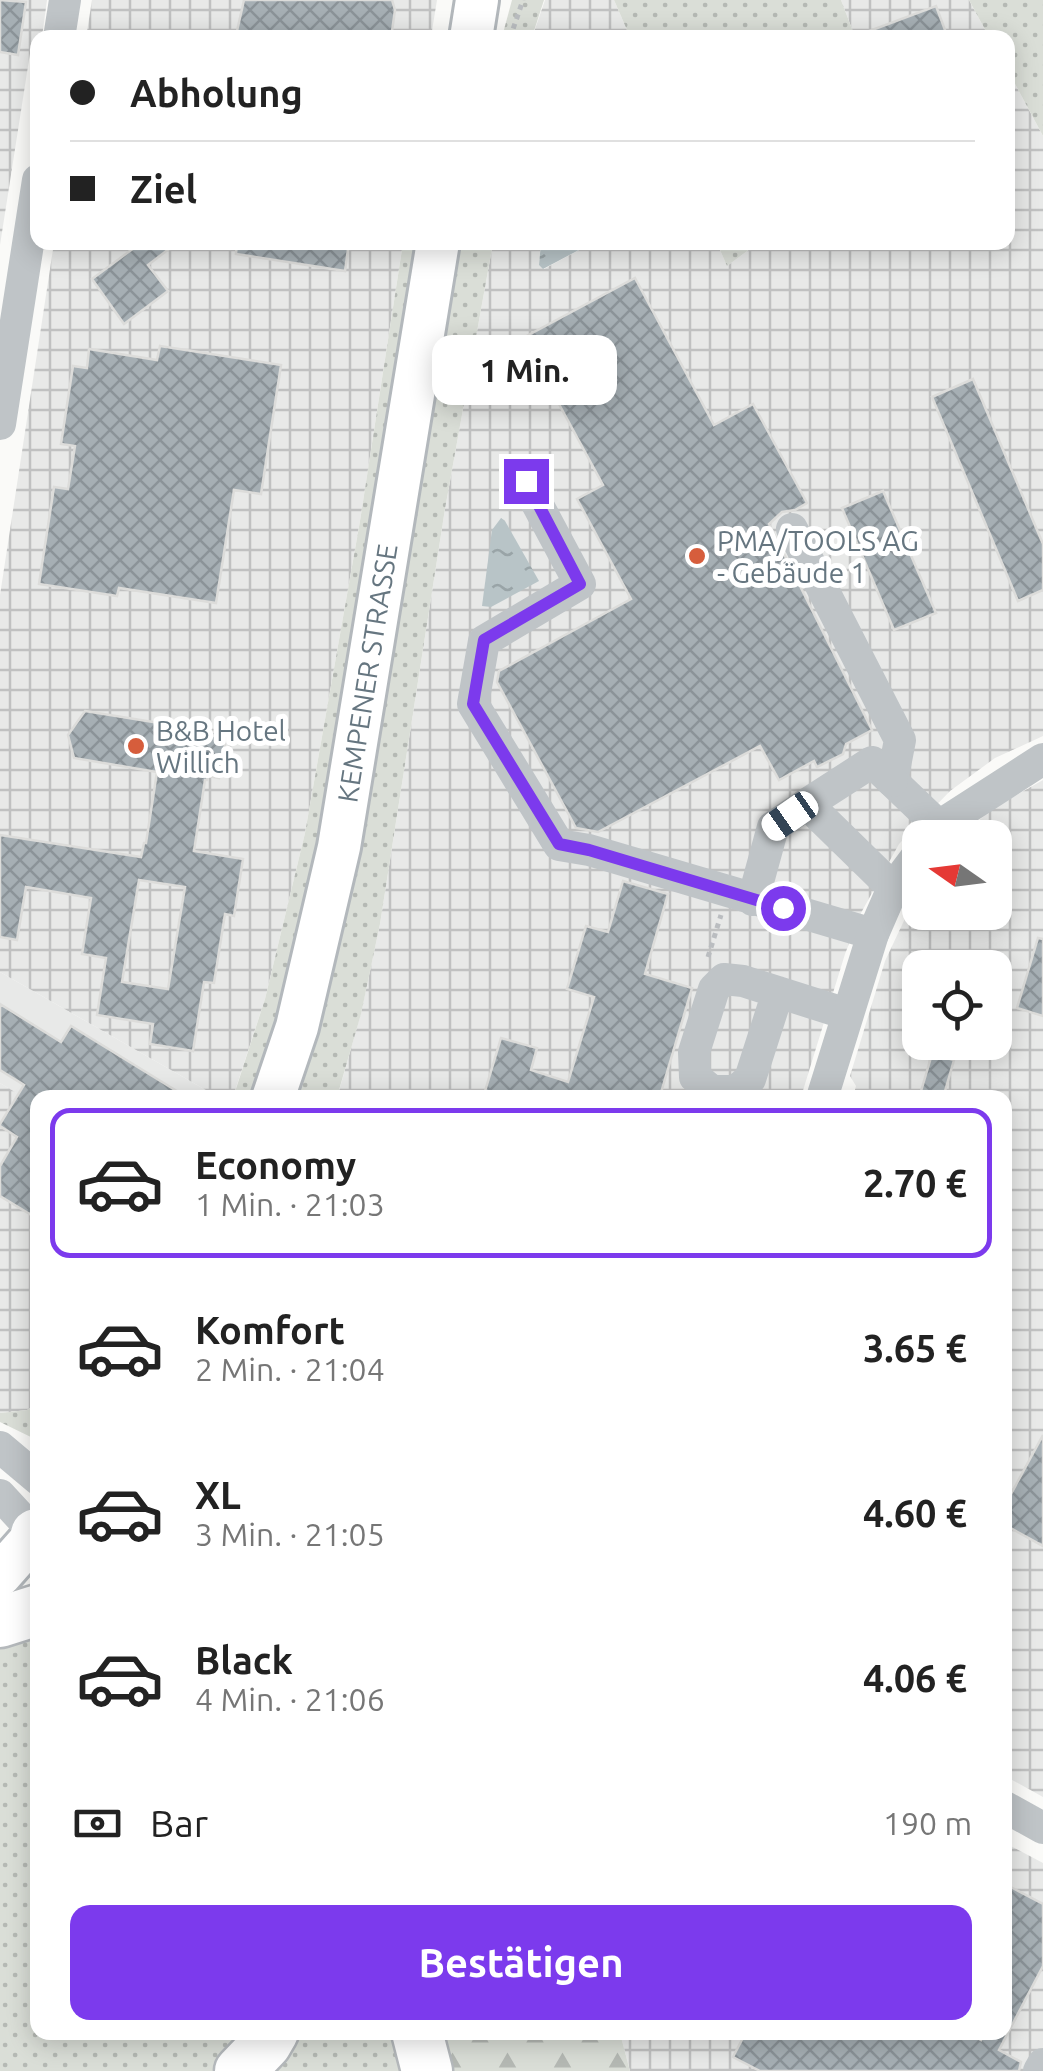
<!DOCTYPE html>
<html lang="de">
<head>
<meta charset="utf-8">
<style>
  body { margin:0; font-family:Ubuntu,sans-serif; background:#f2f2f2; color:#222; height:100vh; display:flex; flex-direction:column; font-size:38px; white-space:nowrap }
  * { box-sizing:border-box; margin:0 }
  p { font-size:32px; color:#767676 }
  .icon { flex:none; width:55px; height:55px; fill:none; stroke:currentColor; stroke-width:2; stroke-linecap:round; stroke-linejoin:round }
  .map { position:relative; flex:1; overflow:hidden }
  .drawer { position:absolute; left:30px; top:1090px; width:982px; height:950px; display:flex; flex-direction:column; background:#fff; border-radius:20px; box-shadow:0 5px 25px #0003 }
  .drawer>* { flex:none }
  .banner { position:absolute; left:30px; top:30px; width:985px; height:220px; border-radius:20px; box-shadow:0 5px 25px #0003; display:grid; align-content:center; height:220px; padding:0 40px; background:#fff }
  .needle { width:65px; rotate:284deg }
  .controls { position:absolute; left:902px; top:820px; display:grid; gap:20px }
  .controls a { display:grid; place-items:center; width:110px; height:110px; border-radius:20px; background:#fff; box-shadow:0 5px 25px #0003; font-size:50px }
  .end { position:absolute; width:45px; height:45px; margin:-22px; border:12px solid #7c3aed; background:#fff; box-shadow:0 0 0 5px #fff }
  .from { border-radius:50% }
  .bubble { position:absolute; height:70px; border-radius:20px; background:#fff; box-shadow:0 5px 25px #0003; font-size:32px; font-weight:700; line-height:70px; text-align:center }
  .car { position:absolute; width:30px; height:60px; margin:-30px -15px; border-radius:12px; box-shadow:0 0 8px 2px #0007; background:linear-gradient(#fff 24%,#345 0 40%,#fff 0 76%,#345 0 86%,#fff 0) }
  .banner b { display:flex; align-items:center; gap:35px; height:95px; font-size:38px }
  .banner b+b { border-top:2px solid #e0e0e0 }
  .banner i { width:25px; height:25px; background:#222 }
  ul { padding:18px 0 0; list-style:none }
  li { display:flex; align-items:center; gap:30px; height:150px; margin:0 20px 15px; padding:0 20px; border:5px solid transparent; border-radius:20px }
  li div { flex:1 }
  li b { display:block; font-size:38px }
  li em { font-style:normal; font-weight:700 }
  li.selected { border-color:#7c3aed }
  li>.icon { width:90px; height:90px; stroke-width:1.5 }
  .pay { display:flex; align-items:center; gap:25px; height:110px; padding:0 40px; font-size:38px }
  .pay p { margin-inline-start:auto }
  .button { display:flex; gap:20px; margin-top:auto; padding:20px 40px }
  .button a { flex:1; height:115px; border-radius:20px; background:#7c3aed; color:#fff; font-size:40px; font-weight:700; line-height:115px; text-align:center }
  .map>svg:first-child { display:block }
</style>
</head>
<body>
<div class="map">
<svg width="1043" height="2071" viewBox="0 0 1043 2071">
  <defs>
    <pattern id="industrial-grid" width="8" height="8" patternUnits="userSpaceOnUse" patternTransform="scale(2.5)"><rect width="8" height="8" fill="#e8e9e8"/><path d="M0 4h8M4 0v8" fill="none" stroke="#c0c1c1"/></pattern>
    <pattern id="grass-dots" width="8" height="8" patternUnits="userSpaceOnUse" patternTransform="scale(2.5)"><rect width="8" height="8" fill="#daded7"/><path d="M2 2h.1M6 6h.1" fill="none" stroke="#b5b9b4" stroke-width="1.8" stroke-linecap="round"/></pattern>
    <pattern id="forest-firs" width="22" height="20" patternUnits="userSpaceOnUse" patternTransform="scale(2.5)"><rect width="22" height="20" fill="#daded7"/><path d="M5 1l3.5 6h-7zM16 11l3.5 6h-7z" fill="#b5b9b4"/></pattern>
    <pattern id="water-ripples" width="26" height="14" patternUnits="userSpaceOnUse" patternTransform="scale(2.5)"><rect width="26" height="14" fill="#b8c4c7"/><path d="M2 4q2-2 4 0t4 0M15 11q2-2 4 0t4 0" fill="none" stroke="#99a4a7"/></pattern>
    <pattern id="building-cross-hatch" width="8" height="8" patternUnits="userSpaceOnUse" patternTransform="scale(2.5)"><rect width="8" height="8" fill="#a6afb4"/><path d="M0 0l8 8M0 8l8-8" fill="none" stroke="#8b9398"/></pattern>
  </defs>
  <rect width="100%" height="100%" fill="#fafaf8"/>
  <path fill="#e8e9e8" d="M0 972 218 1097 38 1098 37 1106 0 1083Z"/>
  <g fill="url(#industrial-grid)" fill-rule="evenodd">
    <path d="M0 0H47L42 37 38 38 37 41 31 47 0 245Z"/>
    <path d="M92 0H437L431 37 86 38Z"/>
    <path d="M545 0H614L630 37 532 38Z"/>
    <path d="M841 0H969L989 37H855Z"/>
    <path d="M1008 71 1043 136V736L995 758 950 791 899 844 861 913 845 954 801 1097 337 1098 361 1013 380 924 445 509 493 243H541L539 265 544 269 592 243H717L727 266 758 243 1008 242Z"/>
    <path d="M54 243H403L360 521 305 833 265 999 233 1097H218L0 972V595Z"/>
    <path d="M1043 780V1797L1005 1776V1098L853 1097 856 1086 850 1076 885 961 918 891 920 887V912H995V838L960 837 992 809ZM920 968H995V1042H920Z"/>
    <path d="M0 1083 38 1106 37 1404 27 1410 0 1413Z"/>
    <path d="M1005 1843 1043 1863V2071H630L620 2033 1005 2032Z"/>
  </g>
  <g fill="url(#grass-dots)">
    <path d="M512 0H544L532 37H502Z"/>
    <path d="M614 0H841L855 37H630Z"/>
    <path d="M969 0H1043V136L1008 71V38L989 37Z"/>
    <path d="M403 243H428L326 836 257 1097 233 1098 265 999 305 833 360 521Z"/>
    <path d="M461 243H493L445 509 380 924 361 1014 337 1097 292 1098 357 834Z"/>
    <path d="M717 243H758L727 266Z"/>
    <path d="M37 1404V1440L0 1422V1413L27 1410Z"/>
    <path d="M37 1617 38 2032 253 2033 226 2063 212 2071H0V1634Z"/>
    <path d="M282 2032 408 2033 419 2071H250Z"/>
  </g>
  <path fill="url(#forest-firs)" d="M426 2033H620L630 2071H440Z"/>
  <g fill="url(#water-ripples)">
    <path d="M541 243V242L592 243 543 269 539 265Z"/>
    <path d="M501 518 505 521 539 581 491 607 482 606 492 530Z"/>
  </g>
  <g fill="url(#building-cross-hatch)" stroke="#dcdcda" stroke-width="2.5" fill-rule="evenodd">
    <path d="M0 0 26 2 18 55 0 52Z"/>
    <path d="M244 0H392L395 10 391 38H265L237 31Z"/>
    <path d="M936 6 948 38H857L856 36Z"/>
    <path d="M142 242H178L148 265 168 291 124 324 92 279Z"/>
    <path d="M237 242H349L345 271 236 254Z"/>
    <path d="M635 278 714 425 753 404 807 503 795 510 782 512 769 524 872 730 846 744 843 754 817 767 814 761 779 780 760 746 598 832 576 828 497 682 499 671 631 599 577 499 603 485 523 338Z"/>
    <path d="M160 346 281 365 261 494 234 490 216 603 119 588 117 596 39 584 54 487 68 489 75 446 61 444 73 366 87 368 89 349 157 360Z"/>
    <path d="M973 379 1043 544V590L1018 601 932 397Z"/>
    <path d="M883 491 936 613 894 630 842 508Z"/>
    <path d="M85 711 215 732 214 736 226 738 219 778 208 776 207 780H205L194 851 243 859 234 916 225 914 214 983 204 982 193 1051 150 1044 153 1024 97 1015 106 958 82 954 91 898 26 887 17 940 0 937V835L141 857 144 843H146L157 772 74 758 68 735ZM139 880 185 887 168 989 122 982Z"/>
    <path d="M623 881 668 894 645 974 692 988 660 1096 648 1092 647 1098H483L501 1038 537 1048 531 1070 568 1082 594 997 567 989 586 926 608 932Z"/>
    <path d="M1038 938 1043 939V1016L1017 1008Z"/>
    <path d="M0 1004 61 1042 71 1026 188 1098H38V1219L0 1196V1166L17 1137 0 1126V1124L24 1085 0 1070Z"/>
    <path d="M932 1054 954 1060 943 1098H919Z"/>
    <path d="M1043 1435V1546L1005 1525V1505Z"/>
    <path d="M1005 1884 1043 1904V1966L999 2050 1021 2062 1019 2071H760L733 2057 746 2032H967L981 2040 985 2032H1005Z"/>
  </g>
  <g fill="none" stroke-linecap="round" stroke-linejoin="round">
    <g stroke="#b3b8bc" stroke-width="48">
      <g id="major">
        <path d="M471 38 477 0"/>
        <path d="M273 1098 297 1027 339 847 438 242"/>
        <path d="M0 1575 38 1532"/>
      </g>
    </g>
    <g stroke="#b5b9bc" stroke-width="55">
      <g id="highway">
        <path d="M36 1534 38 1536"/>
        <path d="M0 1622 38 1610"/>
        <path d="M417 2032 427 2071"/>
        <path d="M240 2071 266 2044 273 2032"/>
      </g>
    </g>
    <g stroke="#babdc0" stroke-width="5" stroke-dasharray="5 5" stroke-linecap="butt">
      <path d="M510 38 523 0"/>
      <path d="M708 957 721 915"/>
    </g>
    <g stroke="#bfc4c7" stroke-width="32">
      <path d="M59 38 65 0"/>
      <path d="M0 424 38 180"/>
      <path d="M525 481 580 584 484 641 473 704 559 845 589 850 873 934"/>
      <path d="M792 529 900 740 892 781 939 826"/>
      <path d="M892 781 872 762 807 804 893 888"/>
      <path d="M930 838 939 826 1043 759"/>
      <path d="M753 900 773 827 807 804"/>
      <path d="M778 992 750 1079 736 1091H712L695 1077 694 1052 714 989 724 979 743 981 847 1014"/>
      <path d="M822 1098 873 934 893 888 920 852"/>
      <path d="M0 1447 38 1479"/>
      <path d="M0 1495 36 1534"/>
      <path d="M1005 1807 1043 1828"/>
      <path d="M1039 2071 1043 2064"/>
    </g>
    <use href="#major" stroke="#fff" stroke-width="42"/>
    <use href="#highway" stroke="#fff" stroke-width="50"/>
  </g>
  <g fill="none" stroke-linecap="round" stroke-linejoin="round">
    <path stroke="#7c3aed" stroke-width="12" d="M526 481 580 584 484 640 473 704 559 844 589 850 783 908"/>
  </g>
  <g fill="#d65d3c" stroke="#fff" stroke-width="4">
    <circle cx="697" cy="556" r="10"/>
    <circle cx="136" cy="746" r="10"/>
  </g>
  <g text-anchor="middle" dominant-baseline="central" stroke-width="10" stroke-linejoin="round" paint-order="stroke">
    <g font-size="28" fill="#667680" stroke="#fff" text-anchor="start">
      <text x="717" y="540">PMA/TOOLS AG<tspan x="717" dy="32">- Gebäude 1</tspan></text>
      <text x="156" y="730">B&amp;B Hotel<tspan x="156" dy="32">Willich</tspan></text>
    </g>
    <g font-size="28" fill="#667680" stroke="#fff">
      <text transform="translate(367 673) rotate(-81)">KEMPENER STRASSE</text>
    </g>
  </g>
</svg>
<div class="controls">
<a><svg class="needle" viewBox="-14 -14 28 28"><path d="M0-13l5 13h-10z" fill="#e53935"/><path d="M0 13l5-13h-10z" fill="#767676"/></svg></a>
<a><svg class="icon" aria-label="locate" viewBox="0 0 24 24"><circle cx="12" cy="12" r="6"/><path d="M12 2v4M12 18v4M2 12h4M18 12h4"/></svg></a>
</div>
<i class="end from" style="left:783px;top:908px"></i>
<i class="end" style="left:526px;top:481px"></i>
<div class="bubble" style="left:432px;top:335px;width:185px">1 Min.</div>
<i class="car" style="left:790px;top:816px;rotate:235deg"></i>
<div class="banner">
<b><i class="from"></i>Abholung</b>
<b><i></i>Ziel</b>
</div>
<section class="drawer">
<ul>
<li class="selected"><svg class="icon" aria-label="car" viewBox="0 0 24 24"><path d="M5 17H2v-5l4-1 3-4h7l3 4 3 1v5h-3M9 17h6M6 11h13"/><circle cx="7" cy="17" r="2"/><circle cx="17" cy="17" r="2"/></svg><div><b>Economy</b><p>1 Min. · 21:03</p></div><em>2.70 €</em></li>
<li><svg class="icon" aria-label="car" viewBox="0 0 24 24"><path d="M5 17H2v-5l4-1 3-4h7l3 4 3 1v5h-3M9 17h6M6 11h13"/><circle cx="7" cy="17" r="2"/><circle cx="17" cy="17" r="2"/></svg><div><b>Komfort</b><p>2 Min. · 21:04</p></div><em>3.65 €</em></li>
<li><svg class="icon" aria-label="car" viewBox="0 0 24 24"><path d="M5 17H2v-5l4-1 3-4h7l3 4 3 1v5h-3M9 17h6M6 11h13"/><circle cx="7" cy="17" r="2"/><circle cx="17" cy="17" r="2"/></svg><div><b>XL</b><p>3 Min. · 21:05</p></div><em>4.60 €</em></li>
<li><svg class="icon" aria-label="car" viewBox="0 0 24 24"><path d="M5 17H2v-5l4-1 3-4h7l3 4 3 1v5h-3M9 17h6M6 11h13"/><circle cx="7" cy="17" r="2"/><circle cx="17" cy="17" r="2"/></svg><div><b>Black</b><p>4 Min. · 21:06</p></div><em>4.06 €</em></li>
</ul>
<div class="pay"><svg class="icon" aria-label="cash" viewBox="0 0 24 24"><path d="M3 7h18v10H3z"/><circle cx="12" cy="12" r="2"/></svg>Bar<p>190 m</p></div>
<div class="button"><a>Bestätigen</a></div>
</section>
</div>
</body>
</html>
